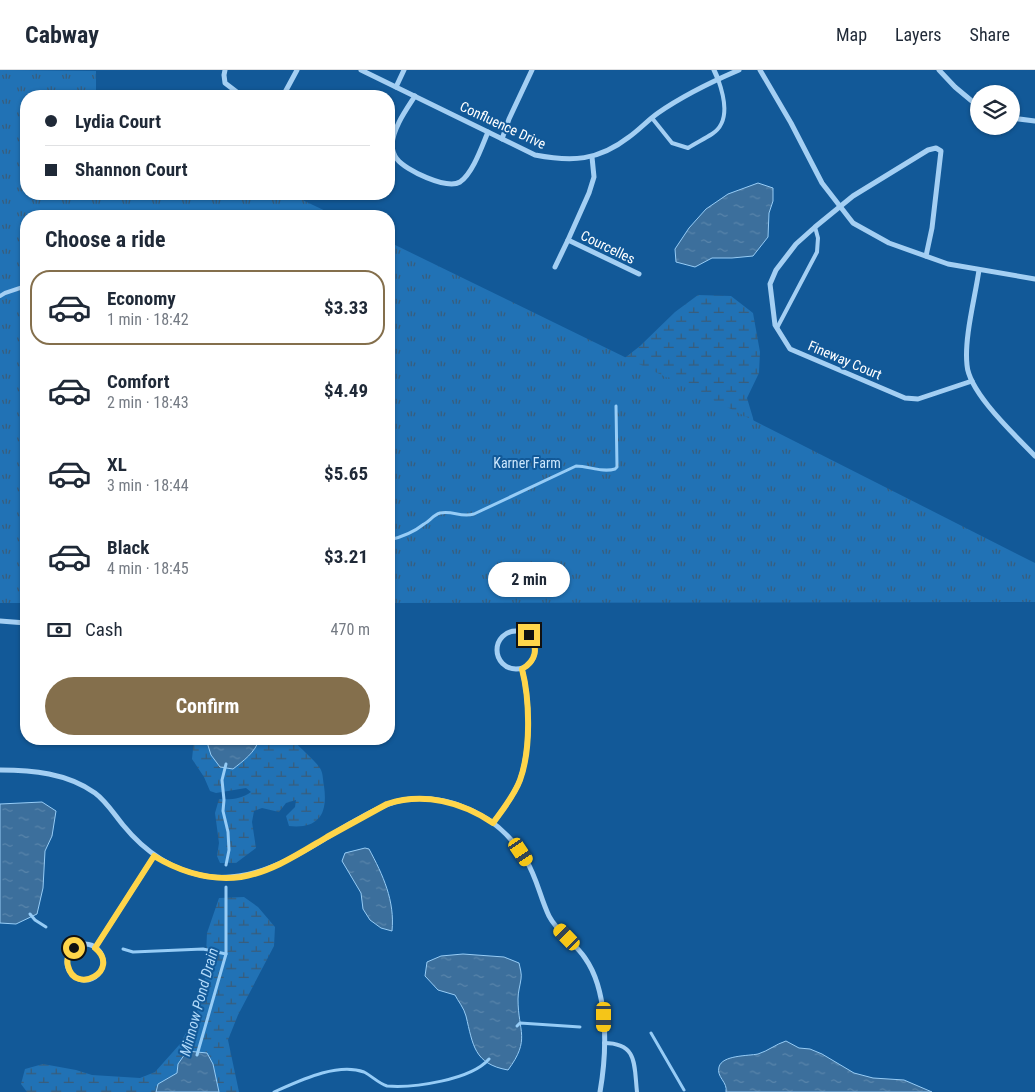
<!DOCTYPE html>
<html lang="en">
<head>
<meta charset="utf-8">
<style>
  body { margin:0; font-family:"Roboto Condensed",sans-serif; background:#f2f2f3; color:#1f2937; height:100vh; display:flex; flex-direction:column; font-size:19px; white-space:nowrap }
  * { box-sizing:border-box; margin:0 }
  p { font-size:16px; color:#747a83 }
  .icon { flex:none; width:28px; height:28px; fill:none; stroke:currentColor; stroke-width:2; stroke-linecap:round; stroke-linejoin:round }
  .map { position:relative; flex:1; overflow:hidden }
  .panel { position:absolute; left:20px; top:140px; width:375px; height:535px; display:flex; flex-direction:column; background:#fff; border-radius:20px; box-shadow:0 1px 4px #0004 }
  .panel>* { flex:none }
  .top-card { position:absolute; left:20px; top:20px; width:375px; height:110px; border-radius:20px; box-shadow:0 1px 4px #0004; display:grid; align-content:center; height:110px; padding:0 25px; background:#fff }
  .controls { position:absolute; left:970px; top:15px; display:grid; gap:10px }
  .controls a { display:grid; place-items:center; width:50px; height:50px; border-radius:50%; background:#fff; box-shadow:0 1px 4px #0004; font-size:25px }
  .end { position:absolute; width:22px; height:22px; margin:-11px; border:6px solid #ffd54a; background:#111; box-shadow:0 0 0 2px #111 }
  .from { border-radius:50% }
  .bubble { position:absolute; height:35px; border-radius:18px; background:#fff; box-shadow:0 1px 4px #0004; font-size:16px; font-weight:700; line-height:35px; text-align:center }
  .car { position:absolute; width:15px; height:30px; margin:-15px -8px; border-radius:6px; box-shadow:0 0 4px 1px #0007; background:linear-gradient(#f5c518 24%,#345 0 40%,#f5c518 0 76%,#345 0 86%,#f5c518 0) }
  .top-card b { display:flex; align-items:center; gap:18px; height:48px; font-size:19px }
  .top-card b+b { border-top:1px solid #e0e1e3 }
  .top-card i { width:12px; height:12px; background:#1f2937 }
  ul { padding:0; list-style:none }
  li { display:flex; align-items:center; gap:15px; height:75px; margin:0 10px 8px; padding:0 15px; border:2px solid transparent; border-radius:20px }
  li div { flex:1 }
  li b { display:block; font-size:19px }
  li em { font-style:normal; font-weight:700 }
  li.current { border-color:#846f4c }
  li>.icon { width:45px; height:45px; stroke-width:1.5 }
  h2 { padding:0 25px; font-size:22px; line-height:60px }
  .pay { display:flex; align-items:center; gap:12px; height:55px; padding:0 25px; font-size:19px }
  .pay p { margin-inline-start:auto }
  .button { display:flex; gap:10px; margin-top:auto; padding:10px 25px }
  .button a { flex:1; height:58px; border-radius:30px; background:#846f4c; color:#fff; font-size:20px; font-weight:700; line-height:58px; text-align:center }
  header { display:flex; align-items:center; gap:30px; box-sizing:border-box; height:70px; padding:0 25px; background:#fff; border-bottom:1px solid #e0e1e3 }
  header strong { font-size:24px }
  nav { display:flex; gap:28px; margin-inline-start:auto; font-size:18px }
  .map>svg:first-child { display:block }
</style>
</head>
<body>
<header>
<strong>Cabway</strong>
<nav><a>Map</a><a>Layers</a><a>Share</a></nav>
</header>
<div class="map">
<svg width="1035" height="1022" viewBox="0 0 1035 1022">
  <defs>
    <pattern id="wetland-marsh" width="20" height="14" patternUnits="userSpaceOnUse" patternTransform="scale(1.25)"><rect width="20" height="14" fill="#2172b5"/><path d="M1 5h8M5 5V1M11 12h8M15 12V8" fill="none" stroke="#395d7b"/></pattern>
    <pattern id="park-tufts" width="24" height="20" patternUnits="userSpaceOnUse" patternTransform="scale(1.25)"><rect width="24" height="20" fill="#2172b5"/><path d="M3 7l-1-3M5 7V3M7 7l1-3M15 17l-1-3M17 17v-4M19 17l1-3" fill="none" stroke="#395d7b"/></pattern>
    <pattern id="water-ripples" width="26" height="14" patternUnits="userSpaceOnUse" patternTransform="scale(1.25)"><rect width="26" height="14" fill="#3c6f9c"/><path d="M2 4q2-2 4 0t4 0M15 11q2-2 4 0t4 0" fill="none" stroke="#5985ab"/></pattern>
  </defs>
  <rect width="100%" height="100%" fill="#125998"/>
  <g fill="url(#wetland-marsh)">
    <path d="M698 225 731 226 753 243 760 282 759 303 747 328 753 348 757 372 608 301 640 276 675 242Z"/>
    <path d="M194 669H206L211 685 233 699C243 691 256 683 259 669H292C298 676 318 693 321 700 323 704 323 711 324 716 328 744 319 759 289 756L286 746 295 737 296 730 286 733 279 742 262 738 254 741 252 752 256 778 236 793H220L217 786 219 773 215 743 219 729C231 730 241 729 251 722L246 718 216 723 210 721 204 707 192 689Z"/>
    <path d="M244 827 258 837 275 857 274 876 238 945 228 970 239 1022H219L213 994H178L177 1003 158 1014 156 1022H27L21 1014 25 999 43 994 76 1000 92 1005 140 1008 155 1002 180 974 197 942 205 907 207 863 219 828Z"/>
  </g>
  <g fill="url(#park-tufts)">
    <path d="M0 0 96 1V26H26V124H290L336 146H26V533H0Z"/>
    <path d="M389 172 729 338 1035 493V532L389 533Z"/>
  </g>
  <g fill="url(#water-ripples)" stroke="#96ccf6">
    <path d="M758 113 773 118V131L769 143 768 167 753 186 732 188H712L695 197 676 192 675 179 689 158 706 139 728 124Z"/>
    <path d="M206 669H259C256 682 243 691 233 699L220 697 211 685Z"/>
    <path d="M42 732 56 741 52 766 45 781 43 818 37 844 16 854 0 853V734Z"/>
    <path d="M365 778 369 779C383 805 395 831 392 861L381 858 370 850 363 839 361 823 342 791 345 783Z"/>
    <path d="M463 884 504 887 519 893C520 898 522 904 521 909 520 916 518 922 518 929 518 962 531 969 508 1000 474 994 473 975 466 946 464 938 458 931 455 925L438 920 425 906 427 892 441 886Z"/>
    <path d="M786 971 799 978 810 979 822 984 854 1003 873 1008 904 1010 932 1022H726C728 1012 716 1007 719 997 722 985 748 986 758 984 768 981 776 974 786 971Z"/>
    <path d="M187 981 207 983 213 994 219 1022H156L158 1014 177 1003 178 994Z"/>
  </g>
  <g fill="none" stroke-linecap="round" stroke-linejoin="round">
    <g stroke="#96ccf6" stroke-width="3">
      <path d="M389 470C402 467 414 462 424 454 430 451 433 445 440 443 453 440 460 448 474 444L576 396C589 396 602 403 615 399L617 397 616 336"/>
      <path d="M226 694 222 710 224 730 223 741 228 762 229 780 226 795"/>
      <path d="M30 844 35 850 46 857"/>
      <path d="M123 879 133 882 203 879 226 884"/>
      <path d="M517 956 520 953 580 957"/>
      <path d="M651 963 684 1020"/>
      <path d="M197 985 226 884V817"/>
      <path d="M274 1022C299 1011 337 992 364 1002 372 1006 378 1013 387 1016 414 1018 471 1010 489 989"/>
    </g>
    <g stroke="#a4cff3" stroke-width="4">
      <path d="M652 48 672 73 688 78C696 73 704 69 712 64 731 52 724 26 718 9"/>
      <path d="M0 226 5 223 26 216"/>
      <path d="M777 258 817 182 818 168 815 157"/>
      <path d="M604 973C638 973 634 995 637 1022"/>
    </g>
    <g stroke="#a4cff3" stroke-width="5">
      <path d="M225 0 224 5 225 13 242 26"/>
      <path d="M361 0 535 85C572 92 598 91 629 67 639 60 648 50 658 43 684 25 711 12 739 0"/>
      <path d="M714 0 718 9"/>
      <path d="M760 0 791 53 822 113 853 153 889 173 948 194 1035 209"/>
      <path d="M939 0 955 17 979 37"/>
      <path d="M396 17 404 0"/>
      <path d="M283 26 297 0"/>
      <path d="M415 26C406 40 393 58 392 75 392 79 394 86 397 89 405 100 447 120 460 112 473 103 482 76 488 62"/>
      <path d="M1011 48 1035 51"/>
      <path d="M502 69 509 49 532 0"/>
      <path d="M592 87 594 107 589 123 568 170 639 204"/>
      <path d="M926 186 932 158 941 81 936 78 928 80 853 126 815 157 796 174 776 200 770 214 775 255 790 279 905 328 918 329 972 311"/>
      <path d="M555 197 568 170"/>
      <path d="M979 200C975 228 964 268 967 295 969 323 1016 366 1035 386"/>
      <path d="M0 551 26 553"/>
      <circle cx="516" cy="580" r="19"/>
      <path d="M0 700C32 700 67 703 95 723 106 731 114 744 123 755 145 782 171 800 205 806 259 815 307 779 351 753 366 745 382 735 398 731 417 726 443 729 461 736 489 746 511 765 526 790 537 808 540 827 549 846 557 862 575 873 585 888 609 922 607 982 600 1022"/>
      <path d="M493 753C503 739 514 726 520 710 531 678 530 631 522 599"/>
      <circle cx="85" cy="892" r="18"/>
      <path d="M95 878 154 786"/>
    </g>
  </g>
  <g fill="none" stroke-linecap="round" stroke-linejoin="round">
    <path stroke="#ffd54a" stroke-width="6" d="M74 878C69 883 66 889 68 896 75 926 122 900 95 878L154 786C179 801 210 811 241 807 272 802 300 783 327 767 347 756 367 745 387 734 424 722 462 732 493 753 503 739 514 726 520 710 531 680 530 630 522 599 536 591 539 578 529 565"/>
  </g>
  <g text-anchor="middle" dominant-baseline="central" stroke-width="4" stroke-linejoin="round" paint-order="stroke">
    <g font-size="14" fill="#fff" stroke="#125998">
      <text transform="translate(503 55) rotate(25)">Confluence Drive</text>
      <text transform="translate(608 177) rotate(26)">Courcelles</text>
      <text transform="translate(845 290) rotate(23)">Fineway Court</text>
    </g>
    <g font-size="14" fill="#cce7fd" stroke="#125998">
      <text x="527" y="393">Karner Farm</text>
    </g>
    <g font-size="15" font-style="italic" fill="#b0d9fa" stroke="#125998">
      <text transform="translate(199 932) rotate(-75)">Minnow Pond Drain</text>
    </g>
  </g>
</svg>
<div class="controls">
<a><svg class="icon" aria-label="layers" viewBox="0 0 24 24"><path d="M12 4l9 5-9 5-9-5zM3 14l9 5 9-5"/></svg></a>
</div>
<i class="end from" style="left:74px;top:878px"></i>
<i class="end" style="left:529px;top:565px"></i>
<div class="bubble" style="left:488px;top:492px;width:82px">2 min</div>
<i class="car" style="left:521px;top:782px;rotate:146deg"></i>
<i class="car" style="left:567px;top:867px;rotate:316deg"></i>
<i class="car" style="left:604px;top:947px;rotate:180deg"></i>
<div class="top-card">
<b><i class="from"></i>Lydia Court</b>
<b><i></i>Shannon Court</b>
</div>
<section class="panel">
<h2>Choose a ride</h2>
<ul>
<li class="current"><svg class="icon" aria-label="car" viewBox="0 0 24 24"><path d="M5 17H2v-5l4-1 3-4h7l3 4 3 1v5h-3M9 17h6M6 11h13"/><circle cx="7" cy="17" r="2"/><circle cx="17" cy="17" r="2"/></svg><div><b>Economy</b><p>1 min · 18:42</p></div><em>$3.33</em></li>
<li><svg class="icon" aria-label="car" viewBox="0 0 24 24"><path d="M5 17H2v-5l4-1 3-4h7l3 4 3 1v5h-3M9 17h6M6 11h13"/><circle cx="7" cy="17" r="2"/><circle cx="17" cy="17" r="2"/></svg><div><b>Comfort</b><p>2 min · 18:43</p></div><em>$4.49</em></li>
<li><svg class="icon" aria-label="car" viewBox="0 0 24 24"><path d="M5 17H2v-5l4-1 3-4h7l3 4 3 1v5h-3M9 17h6M6 11h13"/><circle cx="7" cy="17" r="2"/><circle cx="17" cy="17" r="2"/></svg><div><b>XL</b><p>3 min · 18:44</p></div><em>$5.65</em></li>
<li><svg class="icon" aria-label="car" viewBox="0 0 24 24"><path d="M5 17H2v-5l4-1 3-4h7l3 4 3 1v5h-3M9 17h6M6 11h13"/><circle cx="7" cy="17" r="2"/><circle cx="17" cy="17" r="2"/></svg><div><b>Black</b><p>4 min · 18:45</p></div><em>$3.21</em></li>
</ul>
<div class="pay"><svg class="icon" aria-label="cash" viewBox="0 0 24 24"><path d="M3 7h18v10H3z"/><circle cx="12" cy="12" r="2"/></svg>Cash<p>470 m</p></div>
<div class="button"><a>Confirm</a></div>
</section>
</div>
</body>
</html>
